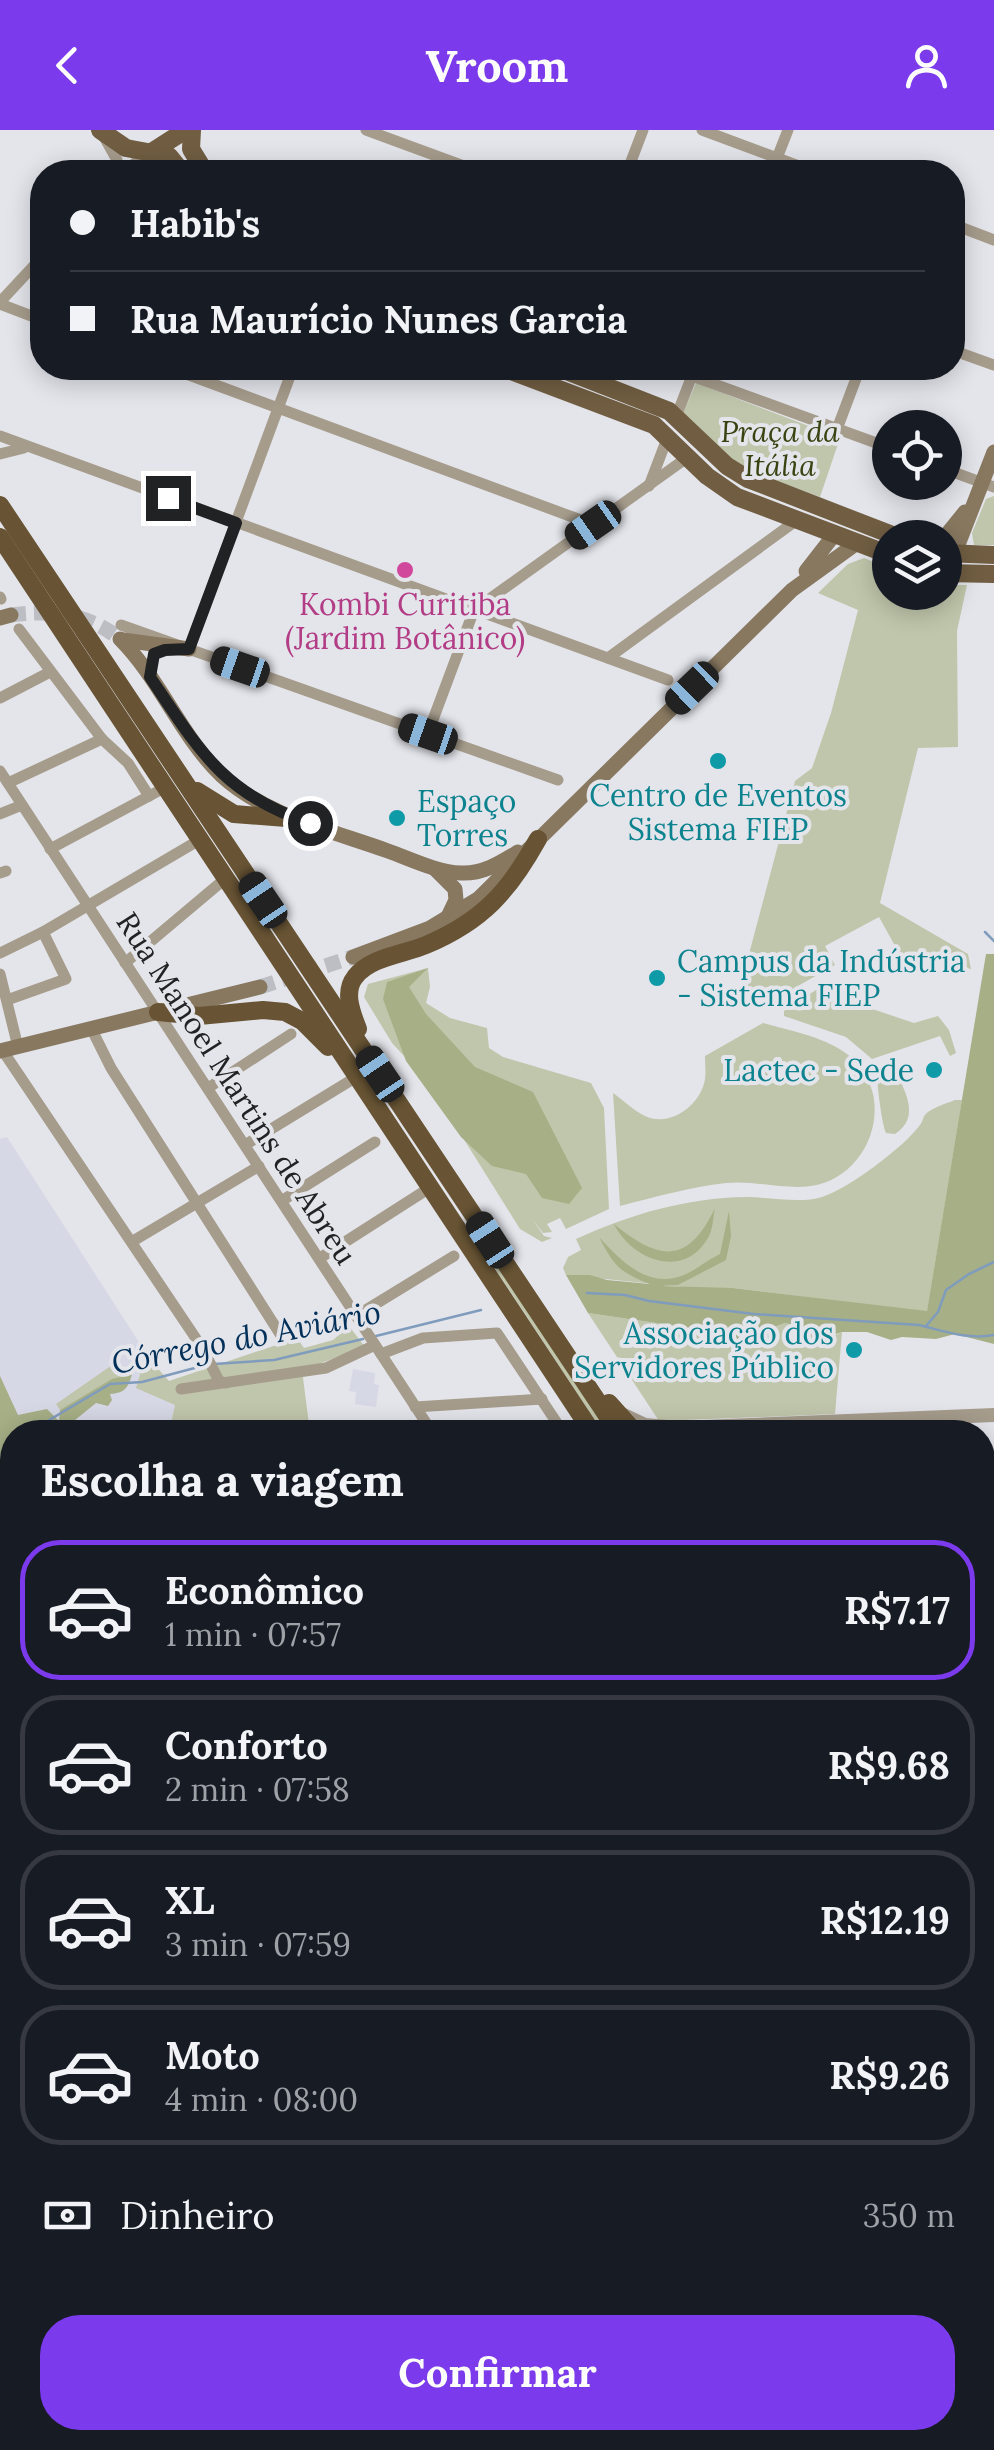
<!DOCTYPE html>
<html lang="pt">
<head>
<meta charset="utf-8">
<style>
  body { margin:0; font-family:Lora,serif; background:#20242c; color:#f1f3f6; height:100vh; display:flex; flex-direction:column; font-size:38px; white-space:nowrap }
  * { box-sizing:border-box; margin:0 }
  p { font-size:32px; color:#9ea1a6 }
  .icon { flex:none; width:55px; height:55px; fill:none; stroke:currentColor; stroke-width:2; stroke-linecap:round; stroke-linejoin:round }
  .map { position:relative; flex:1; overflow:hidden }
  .panel { position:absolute; left:0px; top:1290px; width:995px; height:1030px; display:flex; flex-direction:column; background:#171b24; border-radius:40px 40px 0 0; box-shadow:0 5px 25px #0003 }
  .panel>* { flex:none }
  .guide { position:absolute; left:30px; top:30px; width:935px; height:220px; border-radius:40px; box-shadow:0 5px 25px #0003; display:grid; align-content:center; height:220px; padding:0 40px; background:#171b24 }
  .controls { position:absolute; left:872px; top:280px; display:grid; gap:20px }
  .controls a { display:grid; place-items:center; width:90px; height:90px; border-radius:50%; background:#171b24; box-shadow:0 5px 25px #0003; font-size:50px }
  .end { position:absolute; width:45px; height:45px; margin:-22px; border:12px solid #212224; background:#fff; box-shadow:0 0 0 5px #fff }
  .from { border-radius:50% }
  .car { position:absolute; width:30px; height:60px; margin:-30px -15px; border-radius:12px; box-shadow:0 0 8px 2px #0007; background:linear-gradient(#222 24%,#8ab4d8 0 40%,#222 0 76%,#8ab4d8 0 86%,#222 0) }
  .guide b { display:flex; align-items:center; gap:35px; height:95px; font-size:38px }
  .guide b+b { border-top:2px solid #363941 }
  .guide i { width:25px; height:25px; background:#f1f3f6 }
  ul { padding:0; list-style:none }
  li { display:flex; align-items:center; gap:30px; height:140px; margin:0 20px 15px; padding:0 20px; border:5px solid #363941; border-radius:40px }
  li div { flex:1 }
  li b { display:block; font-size:38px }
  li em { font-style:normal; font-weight:800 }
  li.current { border-color:#7c3aed }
  li>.icon { width:90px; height:90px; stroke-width:1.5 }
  h2 { padding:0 40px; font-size:45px; line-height:120px }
  .pay { display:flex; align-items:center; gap:25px; height:110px; padding:0 40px; font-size:38px }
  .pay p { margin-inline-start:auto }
  .cta { display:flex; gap:20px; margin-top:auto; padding:20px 40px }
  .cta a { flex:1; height:115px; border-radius:40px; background:#7c3aed; color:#fff; font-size:40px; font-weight:800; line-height:115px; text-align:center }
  header { display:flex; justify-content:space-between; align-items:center; height:130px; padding:0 40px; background:#7c3aed; color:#fff; font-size:45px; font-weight:800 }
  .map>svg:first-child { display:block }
</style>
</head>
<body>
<header><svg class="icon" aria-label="back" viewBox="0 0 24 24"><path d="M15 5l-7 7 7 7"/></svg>Vroom<svg class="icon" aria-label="person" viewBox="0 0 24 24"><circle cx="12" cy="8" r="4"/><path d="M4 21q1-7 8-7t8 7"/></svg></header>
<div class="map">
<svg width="994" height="2320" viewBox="0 0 994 2320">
  <rect width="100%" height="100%" fill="#e4e5eb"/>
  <g fill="#d6d8e5">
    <path d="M7 1007 151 1231 178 1263 169 1302H12V1865L0 1959V1009Z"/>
    <path d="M353 1239 375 1243 374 1254 379 1255 376 1277 355 1274 356 1262 349 1261Z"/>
  </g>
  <g fill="#c0c6ab">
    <path d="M696 253 840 308 820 367 760 345 733 331 683 284Z"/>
    <path d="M994 366V415H974L972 403 986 369Z"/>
    <path d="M864 428 890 438V462H945V455H967L957 501 958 617 918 618 880 773 968 824 971 839 899 823 879 787 825 816 835 835 766 874 752 876 741 868V854L795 651 812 638 831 583 858 480 818 463 848 434Z"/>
    <path d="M428 838 430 857 426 873 450 888 487 898 489 918 503 927 591 953 604 978 609 1079 566 1099 560 1088 547 1094 552 1102 543 1103 533 1090 544 1106 552 1108 542 1112 520 1099 428 952 392 913 364 867 368 854Z"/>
    <path d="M816 860 914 893 938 886 949 900 956 923 950 926 940 906 872 929 846 907 784 886V881Z"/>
    <path d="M763 893C806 905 862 913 873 964 882 1005 854 1050 811 1056 784 1060 754 1050 726 1053 690 1057 655 1067 620 1076L613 963C623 970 634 981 645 986 670 998 701 975 705 949 706 942 705 933 705 926Z"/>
    <path d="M885 935 895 939C905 962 921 987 895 1004L886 1003C882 995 876 949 877 939Z"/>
    <path d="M955 970H962L927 1182 733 1158 703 1159 566 1145 563 1138 568 1127 581 1120 576 1109C631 1084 686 1068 746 1067 769 1067 800 1074 822 1067 848 1059 904 1017 920 995 925 988 921 988 928 982 935 977 947 973 955 970Z"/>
    <path d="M483 1111 609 1297 602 1301 479 1114Z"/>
    <path d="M588 1183 663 1194 681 1201 737 1210 785 1193 803 1197 808 1205 826 1209 842 1202 835 1284 659 1291Z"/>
    <path d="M349 1196 365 1217 302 1240 310 1302H169L175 1275 136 1258 144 1231 152 1232 169 1251 297 1208 304 1218 333 1210Z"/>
    <path d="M115 1233 133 1241 132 1244 112 1250 60 1280 56 1274Z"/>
    <path d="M353 2308H400L450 2320H343Z"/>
  </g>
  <g fill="#a6af86">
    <path d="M986 824H994V1214L955 1204 936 1209 902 1207 891 1210 867 1202H842L814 1211 803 1197 785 1193 737 1210 681 1201 663 1194 588 1183 566 1145H590L607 1150 650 1154C619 1142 614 1136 599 1107 620 1130 648 1160 684 1145 696 1140 707 1130 720 1124L729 1081 731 1106 726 1130 678 1155 662 1156 733 1158 927 1181Z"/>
    <path d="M428 838 409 857 426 884 475 937 533 962 582 1058 569 1074 542 1068 526 1044 492 1036 461 1007 406 931 383 869 387 852Z"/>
    <path d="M715 1078C713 1087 713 1100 708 1108 683 1151 631 1129 614 1094 659 1131 688 1135 715 1078Z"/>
    <path d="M132 1244C128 1259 124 1263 110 1264L112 1270 108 1276 96 1273 64 1299 61 1296 63 1302H12V1500H0V1468L7 1465 0 1445V1246L18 1285 47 1279 59 1291 60 1280 112 1249Z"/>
    <path d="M0 1613 7 1696 3 1729 9 1762 1 1777 0 1789Z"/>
    <path d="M12 1865V2259H11L0 2198V1959Z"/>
  </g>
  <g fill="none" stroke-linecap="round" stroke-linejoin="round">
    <g stroke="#809cbd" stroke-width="2.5">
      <path d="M985 802 994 811"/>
      <path d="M587 1163 625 1165 649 1171 754 1184 919 1195C944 1201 967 1210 994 1205"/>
      <path d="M926 1196 938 1182 946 1160 969 1144 994 1132"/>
      <path d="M376 1206 481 1180"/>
      <path d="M214 1234 274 1230 363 1209"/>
      <path d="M29 1302 110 1254 142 1252 206 1235"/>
      <path d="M0 2296 12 2300"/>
    </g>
    <g stroke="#bdbec3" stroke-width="15" stroke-dasharray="15 8" stroke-linecap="butt">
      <path d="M11 485C52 480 87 483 120 509"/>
      <path d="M260 857 353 827"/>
    </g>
    <g stroke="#a69c8c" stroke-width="11">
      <path d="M366 0 480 42"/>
      <path d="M702 0 815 42"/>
      <path d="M103 5 117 30 119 42"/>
      <path d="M777 28 788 0"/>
      <path d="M122 42 151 22"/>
      <path d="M627 42 643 0"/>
      <path d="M952 94 994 110"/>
      <path d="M0 172 42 127"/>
      <path d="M0 174 42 190"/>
      <path d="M952 220 994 235"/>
      <path d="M170 238 578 389"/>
      <path d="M692 246 890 318"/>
      <path d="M676 287 695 238"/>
      <path d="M837 299 860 238"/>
      <path d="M0 306 668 550"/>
      <path d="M0 324 24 318"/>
      <path d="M945 339 994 357"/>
      <path d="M649 356 668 306"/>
      <path d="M0 467 1 469"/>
      <path d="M121 495 558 650"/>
      <path d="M19 499 102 609 128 633 149 666"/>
      <path d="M189 519 293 238"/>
      <path d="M608 528 797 390"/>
      <path d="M0 568 50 542"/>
      <path d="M428 603 474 480 688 327"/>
      <path d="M0 641 432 1302"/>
      <path d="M8 653 102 609"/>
      <path d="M0 684 22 675"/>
      <path d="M50 719 166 657"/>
      <path d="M0 743 6 741"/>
      <path d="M0 823 43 802 201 709"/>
      <path d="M125 833 226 748"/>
      <path d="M0 844 18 917"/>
      <path d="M7 870 66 849 43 802"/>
      <path d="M92 900 111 938 282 1207"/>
      <path d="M3 921 203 1219 219 1251 226 1253"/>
      <path d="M208 958 291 904"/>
      <path d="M245 1015 358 946"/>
      <path d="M283 1070 375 1012"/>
      <path d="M133 1111 259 1036"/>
      <path d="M320 1128 431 1057"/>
      <path d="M356 1186 454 1126"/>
      <path d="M381 1224 423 1208 497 1203 563 1302"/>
      <path d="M181 1259 326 1238 375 1215"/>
      <path d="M415 1277 542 1269"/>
      <path d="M930 1288 940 1302"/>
      <path d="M982 1367 994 1385"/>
      <path d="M982 1995 994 1987"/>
      <path d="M982 2160 994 2178"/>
      <path d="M982 2235 994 2228"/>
      <path d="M427 2308 482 2320"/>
      <path d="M663 2308 672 2320"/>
      <path d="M913 2308 921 2320"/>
      <path d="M606 2320 625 2308"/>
      <path d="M855 2320 873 2308"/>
    </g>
    <g stroke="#a69c8c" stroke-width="14">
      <path d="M624 1285 645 1295 679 1298 994 1285"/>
      <path d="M252 2308 264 2320"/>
    </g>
    <g stroke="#887860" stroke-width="15">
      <path d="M944 408 965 382"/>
      <path d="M954 425 994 322"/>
      <path d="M806 441 834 405"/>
      <path d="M0 488 11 485"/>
      <path d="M120 509C160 549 180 605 221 645 265 686 333 701 388 721 411 729 436 742 461 743 483 744 500 733 518 722"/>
      <path d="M123 510 189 519"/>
      <path d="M435 739 455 759 456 770 447 789"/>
      <path d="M353 827 430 798 478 769 792 460 857 413"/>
      <path d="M0 921 260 857"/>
      <path d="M982 1816 994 1812"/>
      <path d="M201 2320 205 2308"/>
    </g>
    <g stroke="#715e42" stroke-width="18">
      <path d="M100 0 126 18 169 26 182 42"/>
      <path d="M192 0 191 19 205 42"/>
      <path d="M153 21 186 0"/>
      <path d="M503 238 654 295 707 346 737 367 890 425"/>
      <path d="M559 238 669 281 727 336 748 349 900 408"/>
      <path d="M945 423 994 425"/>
      <path d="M945 443 994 444"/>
    </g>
    <g stroke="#685434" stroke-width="18">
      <path d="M0 375 618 1302"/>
      <path d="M0 407 592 1302"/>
      <path d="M197 661 234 684 299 689"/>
      <path d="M158 882 199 886 263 880 285 882 302 891 328 917"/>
      <path d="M358 899C352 883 343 862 355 847 370 827 405 824 426 815 483 791 509 761 538 709"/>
      <path d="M609 1273 635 1302"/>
      <path d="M982 1740 994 1735"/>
      <path d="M982 1799 994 1796"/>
      <path d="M994 1821V1836"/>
      <path d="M982 1851 994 1869"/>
      <path d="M982 1904 994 1921"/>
      <path d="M982 1929 994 1946"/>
      <path d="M120 2320 124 2308"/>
      <path d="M153 2320 158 2308"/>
    </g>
  </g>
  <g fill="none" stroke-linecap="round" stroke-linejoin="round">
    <path stroke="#212224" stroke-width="12" d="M168 368 236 393 189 519 165 520 154 524 150 547C199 620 223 664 310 693"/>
  </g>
  <circle fill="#d1479c" stroke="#e4e5eb" stroke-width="4" cx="405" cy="440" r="10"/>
  <g fill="#0f9aa8" stroke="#e4e5eb" stroke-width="4">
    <circle cx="718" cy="631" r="10"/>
    <circle cx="397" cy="688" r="10"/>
    <circle cx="657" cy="848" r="10"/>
    <circle cx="934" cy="940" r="10"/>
    <circle cx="854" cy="1220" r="10"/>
  </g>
  <g text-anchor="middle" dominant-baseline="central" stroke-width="8" stroke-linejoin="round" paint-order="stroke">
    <g font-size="30" font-style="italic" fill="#394211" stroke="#e4e5eb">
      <text x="780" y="301">Praça da<tspan x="780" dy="34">Itália</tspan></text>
    </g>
    <g font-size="30" fill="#b23c85" stroke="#e4e5eb">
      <text x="405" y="474">Kombi Curitiba<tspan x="405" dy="34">(Jardim Botânico)</tspan></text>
    </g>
    <g font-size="30" fill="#0d838f" stroke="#e4e5eb" text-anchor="start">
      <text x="718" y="665" text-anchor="middle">Centro de Eventos<tspan x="718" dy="34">Sistema FIEP</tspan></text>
      <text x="417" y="671">Espaço<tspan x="417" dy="34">Torres</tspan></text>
      <text x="677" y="831">Campus da Indústria<tspan x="677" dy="34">- Sistema FIEP</tspan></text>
      <text x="914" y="940" text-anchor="end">Lactec - Sede</text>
      <text x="834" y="1203" text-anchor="end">Associação dos<tspan x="834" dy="34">Servidores Público</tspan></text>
    </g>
    <g font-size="30" fill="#212224" stroke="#e4e5eb">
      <text transform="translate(237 958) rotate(57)">Rua Manoel Martins de Abreu</text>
    </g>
    <g font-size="32" font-style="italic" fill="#023059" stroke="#e4e5eb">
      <text transform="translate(246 1207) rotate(-11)">Córrego do Aviário</text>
    </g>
  </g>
</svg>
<div class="controls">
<a><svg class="icon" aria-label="locate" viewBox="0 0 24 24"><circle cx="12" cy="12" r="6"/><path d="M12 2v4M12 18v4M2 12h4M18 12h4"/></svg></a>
<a><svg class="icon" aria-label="layers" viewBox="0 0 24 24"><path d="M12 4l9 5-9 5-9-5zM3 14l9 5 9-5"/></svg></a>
</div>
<i class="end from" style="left:310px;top:693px"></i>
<i class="end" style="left:168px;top:368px"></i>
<i class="car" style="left:593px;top:395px;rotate:235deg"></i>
<i class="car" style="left:240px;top:537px;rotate:289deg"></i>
<i class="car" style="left:692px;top:558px;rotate:226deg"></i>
<i class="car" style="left:428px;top:604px;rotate:289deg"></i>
<i class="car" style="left:263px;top:770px;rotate:326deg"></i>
<i class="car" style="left:380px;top:944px;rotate:326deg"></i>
<i class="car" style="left:490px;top:1110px;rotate:327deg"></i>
<div class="guide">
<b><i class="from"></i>Habib's</b>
<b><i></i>Rua Maurício Nunes Garcia</b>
</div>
<section class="panel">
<h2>Escolha a viagem</h2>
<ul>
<li class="current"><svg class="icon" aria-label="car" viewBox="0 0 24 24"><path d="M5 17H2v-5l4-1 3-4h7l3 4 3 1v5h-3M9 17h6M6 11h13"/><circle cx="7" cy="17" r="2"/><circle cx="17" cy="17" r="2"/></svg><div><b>Econômico</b><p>1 min · 07:57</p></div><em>R$7.17</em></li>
<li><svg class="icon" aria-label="car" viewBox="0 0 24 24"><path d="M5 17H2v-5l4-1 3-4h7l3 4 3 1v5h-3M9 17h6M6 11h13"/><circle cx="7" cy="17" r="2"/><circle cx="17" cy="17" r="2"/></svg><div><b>Conforto</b><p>2 min · 07:58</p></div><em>R$9.68</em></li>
<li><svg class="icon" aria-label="car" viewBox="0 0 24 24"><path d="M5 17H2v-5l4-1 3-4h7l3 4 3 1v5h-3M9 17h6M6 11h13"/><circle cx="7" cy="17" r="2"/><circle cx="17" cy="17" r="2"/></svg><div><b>XL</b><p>3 min · 07:59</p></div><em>R$12.19</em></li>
<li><svg class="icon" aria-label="car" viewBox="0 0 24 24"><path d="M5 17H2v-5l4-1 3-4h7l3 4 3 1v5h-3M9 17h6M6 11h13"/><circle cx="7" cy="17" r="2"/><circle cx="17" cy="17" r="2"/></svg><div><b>Moto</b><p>4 min · 08:00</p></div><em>R$9.26</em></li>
</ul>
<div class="pay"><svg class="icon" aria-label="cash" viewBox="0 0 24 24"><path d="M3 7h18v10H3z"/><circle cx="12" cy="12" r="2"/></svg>Dinheiro<p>350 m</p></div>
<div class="cta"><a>Confirmar</a></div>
</section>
</div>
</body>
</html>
